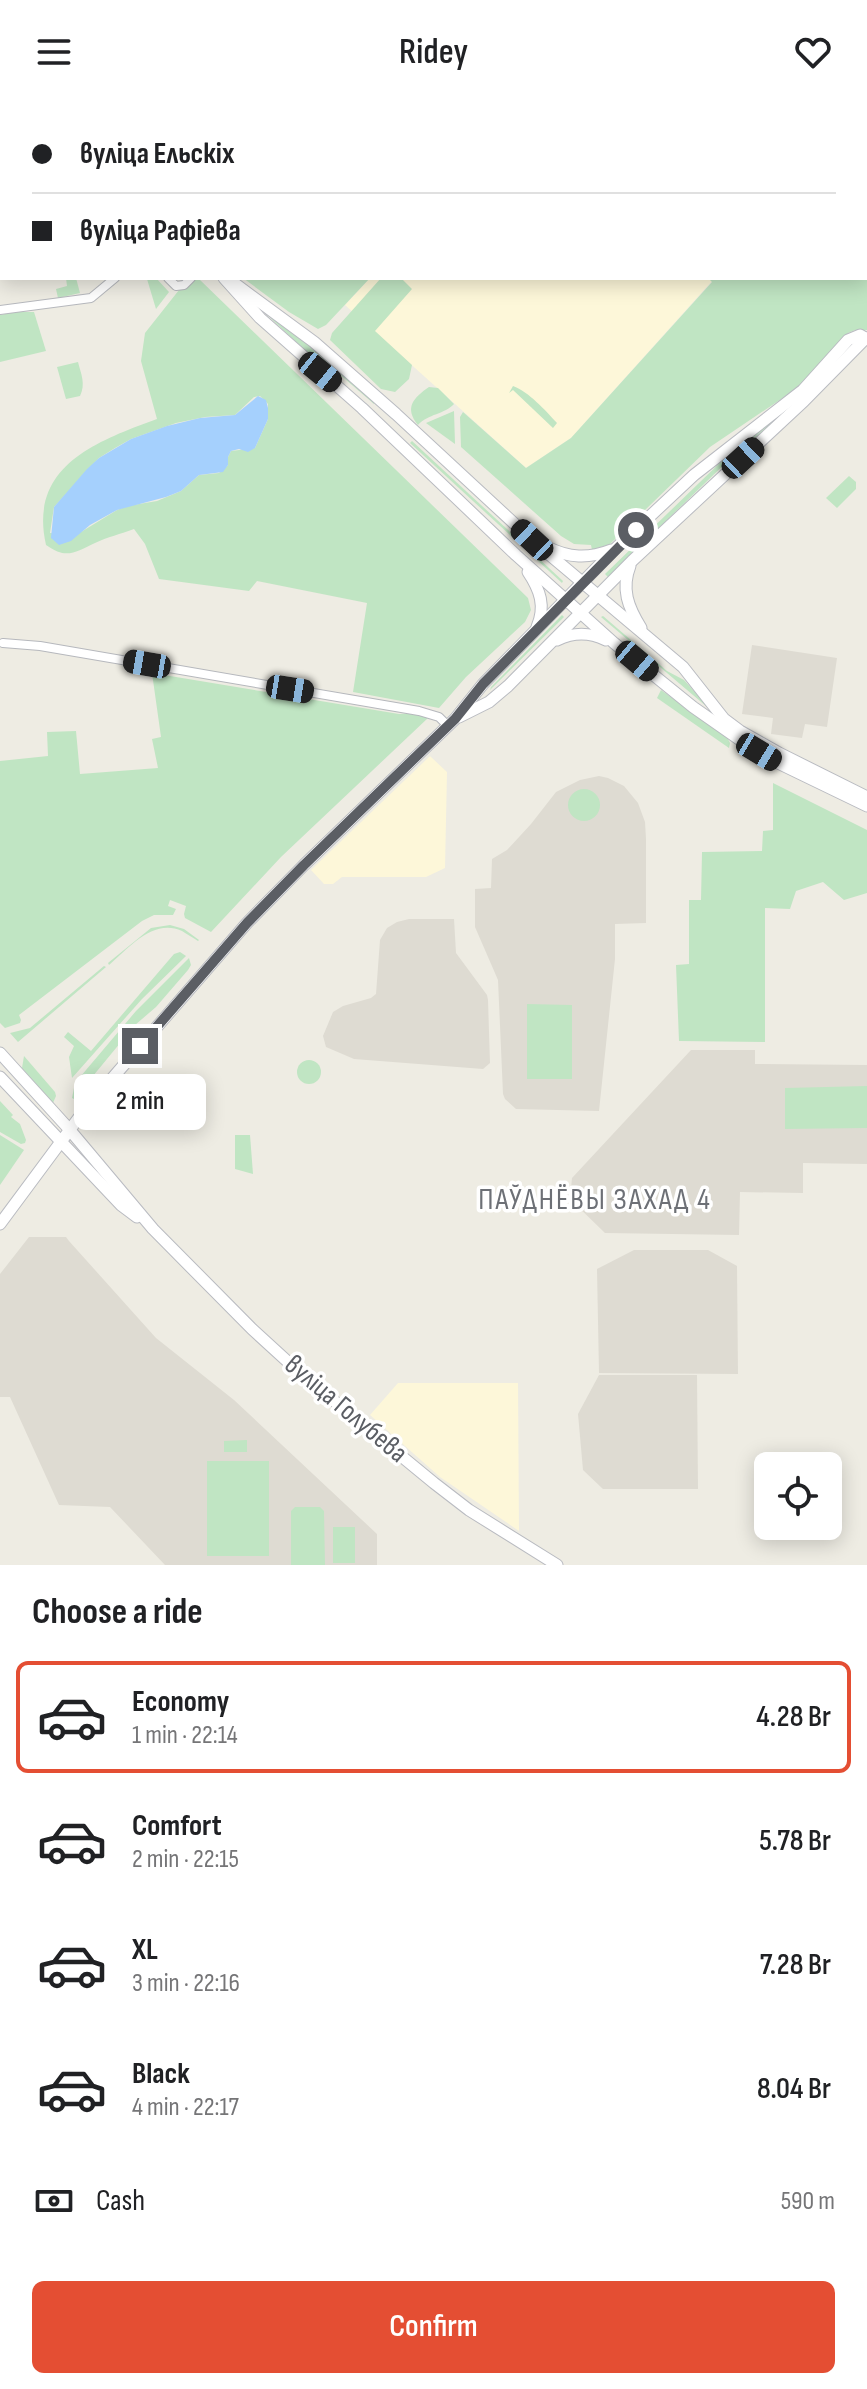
<!DOCTYPE html>
<html lang="en">
<head>
<meta charset="utf-8">
<style>
  body { margin:0; font-family:"Sofia Sans Condensed",sans-serif; background:#f6f6f6; color:#202124; height:100vh; display:flex; flex-direction:column; font-size:30px; white-space:nowrap }
  * { box-sizing:border-box; margin:0 }
  p { font-size:26px; color:#757577 }
  .icon { flex:none; width:44px; height:44px; fill:none; stroke:currentColor; stroke-width:2; stroke-linecap:round; stroke-linejoin:round }
  .map { position:relative; height:1461px; overflow:hidden }
  .panel { display:flex; flex-direction:column; background:#fff; flex:1 }
  .panel>* { flex:none }
  .guide { position:absolute; left:0px; top:0px; width:868px; height:176px; box-shadow:0 4px 20px #0003; display:grid; align-content:center; height:176px; padding:0 32px; background:#fff }
  .fabs { position:absolute; left:754px; top:1348px; display:grid; gap:16px }
  .fabs a { display:grid; place-items:center; width:88px; height:88px; border-radius:12px; background:#fff; box-shadow:0 4px 20px #0003; font-size:40px }
  .end { position:absolute; width:36px; height:36px; margin:-18px; border:10px solid #5b5e64; background:#fff; box-shadow:0 0 0 4px #fff }
  .from { border-radius:50% }
  .bubble { position:absolute; height:56px; border-radius:12px; background:#fff; box-shadow:0 4px 20px #0003; font-size:26px; font-weight:600; line-height:56px; text-align:center }
  .car { position:absolute; width:24px; height:48px; margin:-24px -12px; border-radius:10px; box-shadow:0 0 6px 2px #0007; background:linear-gradient(#222 24%,#8ab4d8 0 40%,#222 0 76%,#8ab4d8 0 86%,#222 0) }
  .guide b { display:flex; align-items:center; gap:28px; height:76px; font-size:30px }
  .guide b+b { border-top:2px solid #e0e0e0 }
  .guide i { width:20px; height:20px; background:#202124 }
  ul { padding:0; list-style:none }
  li { display:flex; align-items:center; gap:24px; height:112px; margin:0 16px 12px; padding:0 16px; border:4px solid transparent; border-radius:12px }
  li div { flex:1 }
  li b { display:block; font-size:30px }
  li em { font-style:normal; font-weight:600 }
  li.current { border-color:#e44e33 }
  li>.icon { width:72px; height:72px; stroke-width:1.5 }
  h2 { padding:0 32px; font-size:36px; line-height:96px }
  .pay { display:flex; align-items:center; gap:20px; height:88px; padding:0 32px; font-size:30px }
  .pay p { margin-inline-start:auto }
  .primary-button { display:flex; gap:16px; margin-top:auto; padding:16px 32px }
  .primary-button a { flex:1; height:92px; border-radius:12px; background:#e44e33; color:#fff; font-size:32px; font-weight:600; line-height:92px; text-align:center }
  header { display:flex; justify-content:space-between; align-items:center; height:104px; padding:0 32px; background:#fff; font-size:36px; font-weight:600 }
  .map>svg:first-child { display:block }
</style>
</head>
<body>
<header><svg class="icon" aria-label="menu" viewBox="0 0 24 24"><path d="M4 6h16M4 12h16M4 18h16"/></svg>Ridey<svg class="icon" aria-label="heart" viewBox="0 0 24 24"><path d="M12 20l-8-8c-3-5 5-10 8-4 3-6 11-1 8 4z"/></svg></header>
<div class="map">
<svg width="867" height="1461" viewBox="0 0 867 1461">
  <rect width="100%" height="100%" fill="#eeece3"/>
  <g fill="#fdf7d9">
    <path d="M370 174H708L712 177 571 334 526 364 345 201Z"/>
    <path d="M430 652 447 668 445 764 426 773H342L333 780H324L311 766Z"/>
    <path d="M398 1279H518L519 1427 440 1373 370 1311Z"/>
  </g>
  <g fill="#dedbd2">
    <path d="M752 541 837 554 827 623 805 620 802 634 771 630 773 614 742 610Z"/>
    <path d="M599 672 608 674 624 682 638 699 645 718 646 735V819L615 820V855L599 1007 516 1005 505 995 503 990 498 876 475 823V785L491 784 492 755 507 746 531 720 556 688 580 676Z"/>
    <path d="M409 815H454L456 849 487 891 488 896 490 959 483 965 354 955 326 943 323 932 333 908 343 902 371 894 376 890 380 836 387 824 397 818Z"/>
    <path d="M691 946H755V960L867 961V1060L803 1059V1089L740 1088 739 1131 605 1129 570 1095 572 1074Z"/>
    <path d="M29 1133H66L69 1137 156 1234 234 1296 377 1430V1461H165L110 1403 59 1401 10 1293H0V1170Z"/>
    <path d="M634 1146H708L737 1162 738 1270 599 1269 597 1165Z"/>
    <path d="M599 1271H697L698 1385H603L583 1366 578 1310Z"/>
  </g>
  <g fill="#c0e5c3" fill-rule="evenodd">
    <path d="M82 0H867V226H855L848 229 805 279 710 343 610 440 592 446 591 441 574 440 561 432 461 343 460 313 463 308 526 364 571 334 712 178 708 174H866V2H84Z"/>
    <path d="M66 174H76L80 189 58 194 56 185 67 182Z"/>
    <path d="M156 174 169 188 156 205 147 175Z"/>
    <path d="M198 174 528 494 531 506 525 518 466 573 439 604 353 588 367 499 257 477 249 487 159 475 145 440 134 425C121 430 107 433 95 439 75 448 67 456 46 441 28 362 97 337 157 315L141 257 145 229 179 186ZM260 292 268 300V315L255 344 231 347 228 353V361L219 369 199 371 181 387 157 397 127 402 117 406 81 428 50 429 54 403 99 354 115 344 131 335 176 319 205 313 235 311 254 293Z"/>
    <path d="M243 174H370L326 221 318 225 289 208Z"/>
    <path d="M381 174H401L412 185 375 227 412 261 409 275 395 288 381 285 330 236 332 229Z"/>
    <path d="M263 207 320 248 374 297V300L338 269 309 250Z"/>
    <path d="M16 208H34L46 247 0 258V211Z"/>
    <path d="M78 258C81 270 86 280 80 292L66 295 57 263Z"/>
    <path d="M513 282C529 288 545 306 557 319L553 324 513 286 509 289Z"/>
    <path d="M429 283 438 284 454 300C445 310 428 310 418 321 404 304 413 294 429 283Z"/>
    <path d="M796 292 800 296 734 351 608 473 605 470 731 348Z"/>
    <path d="M454 307 455 340 426 319Z"/>
    <path d="M412 337 563 477 562 479 410 339Z"/>
    <path d="M849 372 856 378V385L837 404 826 394Z"/>
    <path d="M562 511 564 513 490 586 491 583Z"/>
    <path d="M603 512 667 567 684 576 713 608 601 513Z"/>
    <path d="M152 569 399 610 416 609 428 614 281 753 211 828 185 814 184 810 186 802 170 796 168 802 176 805 173 811H154L142 817 19 911 21 916 20 919 5 924 0 919V657L48 652 47 628 76 627 80 670 158 664 152 635 161 633Z"/>
    <path d="M661 586 727 633 730 639 729 644 657 594Z"/>
    <path d="M773 679 867 726V789L844 796 823 778 796 787 790 805 765 804V938L679 937 676 861 689 860V796H701L702 748 762 747 763 727 773 726Z"/>
    <circle cx="584" cy="701" r="16"/>
    <path d="M170 821 184 825 199 836 198 837C193 834 187 830 182 827 153 814 129 844 109 861L108 859 151 824Z"/>
    <path d="M180 848 186 852 142 895 72 974 69 953 74 942 64 933 68 928 91 947 174 850Z"/>
    <path d="M189 854 191 861 188 866 156 903 135 921 74 995 72 994 75 979 136 907Z"/>
    <path d="M104 862 106 863 18 938 10 929 30 924Z"/>
    <path d="M527 900 572 901V975H527Z"/>
    <path d="M24 952 55 988 56 992 53 999 22 964Z"/>
    <circle cx="309" cy="968" r="12"/>
    <path d="M867 982V1024L785 1025V984Z"/>
    <path d="M148 990 162 997 144 1013 135 1007Z"/>
    <path d="M0 997 13 1011 11 1013 20 1020 26 1036 25 1039 21 1040 0 1028Z"/>
    <path d="M0 1031 24 1046 0 1081Z"/>
    <path d="M235 1031H250L253 1070 235 1065Z"/>
    <path d="M247 1336V1348H224V1337Z"/>
    <rect x="207" y="1357" width="62" height="95"/>
    <path d="M295 1403H320L324 1407 325 1461H291V1407Z"/>
    <rect x="333" y="1423" width="22" height="36"/>
  </g>
  <path fill="#a5d0fd" d="M258 292 266 296 268 304V315L255 344 248 348 239 345 231 347 228 353V361L223 368 199 371 181 387 166 393 117 406 90 421 71 437 59 441 51 434 54 403 87 365 99 354 131 335 167 322 200 314 235 311Z"/>
  <g fill="none" stroke-linecap="round" stroke-linejoin="round">
    <g stroke="#b6b8bd" stroke-width="10">
      <g id="street">
        <path d="M168 174 176 182 184 181 191 174"/>
        <path d="M0 206 91 194 115 174"/>
        <path d="M3 539 40 542 419 607 439 613 448 622"/>
      </g>
    </g>
    <g stroke="#b9bbc1" stroke-width="13">
      <g id="secondary">
        <path d="M53 0 55 2"/>
        <path d="M0 88 2 87"/>
        <path d="M224 174 260 214 362 304 516 451 614 539 693 603 743 638 776 658 867 702"/>
        <path d="M234 179 314 238 396 310 532 436 683 563 724 615 740 627 779 649 867 693"/>
        <path d="M547 443C569 454 588 455 611 446"/>
        <path d="M630 462C621 485 628 503 641 524"/>
        <path d="M528 468C540 486 546 502 537 523"/>
        <path d="M557 536C574 528 589 528 606 536"/>
        <path d="M459 613 489 598 508 582 632 457 804 297 866 234"/>
        <path d="M0 949 69 1025 153 1125 252 1225 299 1268 434 1379 469 1406 557 1461"/>
        <path d="M0 973 121 1101 137 1113"/>
        <path d="M0 1120 83 1008 247 819 304 761 455 615 483 580 616 444 694 371 803 286 848 236 860 231 867 235"/>
      </g>
    </g>
    <use href="#street" stroke="#fff" stroke-width="8"/>
    <use href="#secondary" stroke="#fff" stroke-width="11"/>
  </g>
  <g fill="none" stroke-linecap="round" stroke-linejoin="round">
    <path stroke="#5b5e64" stroke-width="10" d="M140 942 247 819 304 761 455 615 483 580 636 426"/>
  </g>
  <g text-anchor="middle" dominant-baseline="central" stroke-width="7" stroke-linejoin="round" paint-order="stroke">
    <g font-size="28" fill="#5b5e64" stroke="#fff">
      <text transform="translate(346 1305) rotate(40)">вуліца Голубева</text>
    </g>
    <g font-size="30" letter-spacing="2" fill="#6d7076" stroke="#fff">
      <text x="595" y="1096">ПАЎДНЁВЫ ЗАХАД 4</text>
    </g>
  </g>
</svg>
<div class="fabs">
<a><svg class="icon" aria-label="locate" viewBox="0 0 24 24"><circle cx="12" cy="12" r="6"/><path d="M12 2v4M12 18v4M2 12h4M18 12h4"/></svg></a>
</div>
<i class="end from" style="left:636px;top:426px"></i>
<i class="end" style="left:140px;top:942px"></i>
<div class="bubble" style="left:74px;top:970px;width:132px">2 min</div>
<i class="car" style="left:320px;top:268px;rotate:129deg"></i>
<i class="car" style="left:743px;top:354px;rotate:47deg"></i>
<i class="car" style="left:532px;top:436px;rotate:313deg"></i>
<i class="car" style="left:637px;top:557px;rotate:130deg"></i>
<i class="car" style="left:147px;top:560px;rotate:280deg"></i>
<i class="car" style="left:290px;top:585px;rotate:99deg"></i>
<i class="car" style="left:759px;top:648px;rotate:121deg"></i>
<div class="guide">
<b><i class="from"></i>вуліца Ельскіх</b>
<b><i></i>вуліца Рафіева</b>
</div>
</div>
<section class="panel">
<h2>Choose a ride</h2>
<ul>
<li class="current"><svg class="icon" aria-label="car" viewBox="0 0 24 24"><path d="M5 17H2v-5l4-1 3-4h7l3 4 3 1v5h-3M9 17h6M6 11h13"/><circle cx="7" cy="17" r="2"/><circle cx="17" cy="17" r="2"/></svg><div><b>Economy</b><p>1 min · 22:14</p></div><em>4.28 Br</em></li>
<li><svg class="icon" aria-label="car" viewBox="0 0 24 24"><path d="M5 17H2v-5l4-1 3-4h7l3 4 3 1v5h-3M9 17h6M6 11h13"/><circle cx="7" cy="17" r="2"/><circle cx="17" cy="17" r="2"/></svg><div><b>Comfort</b><p>2 min · 22:15</p></div><em>5.78 Br</em></li>
<li><svg class="icon" aria-label="car" viewBox="0 0 24 24"><path d="M5 17H2v-5l4-1 3-4h7l3 4 3 1v5h-3M9 17h6M6 11h13"/><circle cx="7" cy="17" r="2"/><circle cx="17" cy="17" r="2"/></svg><div><b>XL</b><p>3 min · 22:16</p></div><em>7.28 Br</em></li>
<li><svg class="icon" aria-label="car" viewBox="0 0 24 24"><path d="M5 17H2v-5l4-1 3-4h7l3 4 3 1v5h-3M9 17h6M6 11h13"/><circle cx="7" cy="17" r="2"/><circle cx="17" cy="17" r="2"/></svg><div><b>Black</b><p>4 min · 22:17</p></div><em>8.04 Br</em></li>
</ul>
<div class="pay"><svg class="icon" aria-label="cash" viewBox="0 0 24 24"><path d="M3 7h18v10H3z"/><circle cx="12" cy="12" r="2"/></svg>Cash<p>590 m</p></div>
<div class="primary-button"><a>Confirm</a></div>
</section>
</body>
</html>
